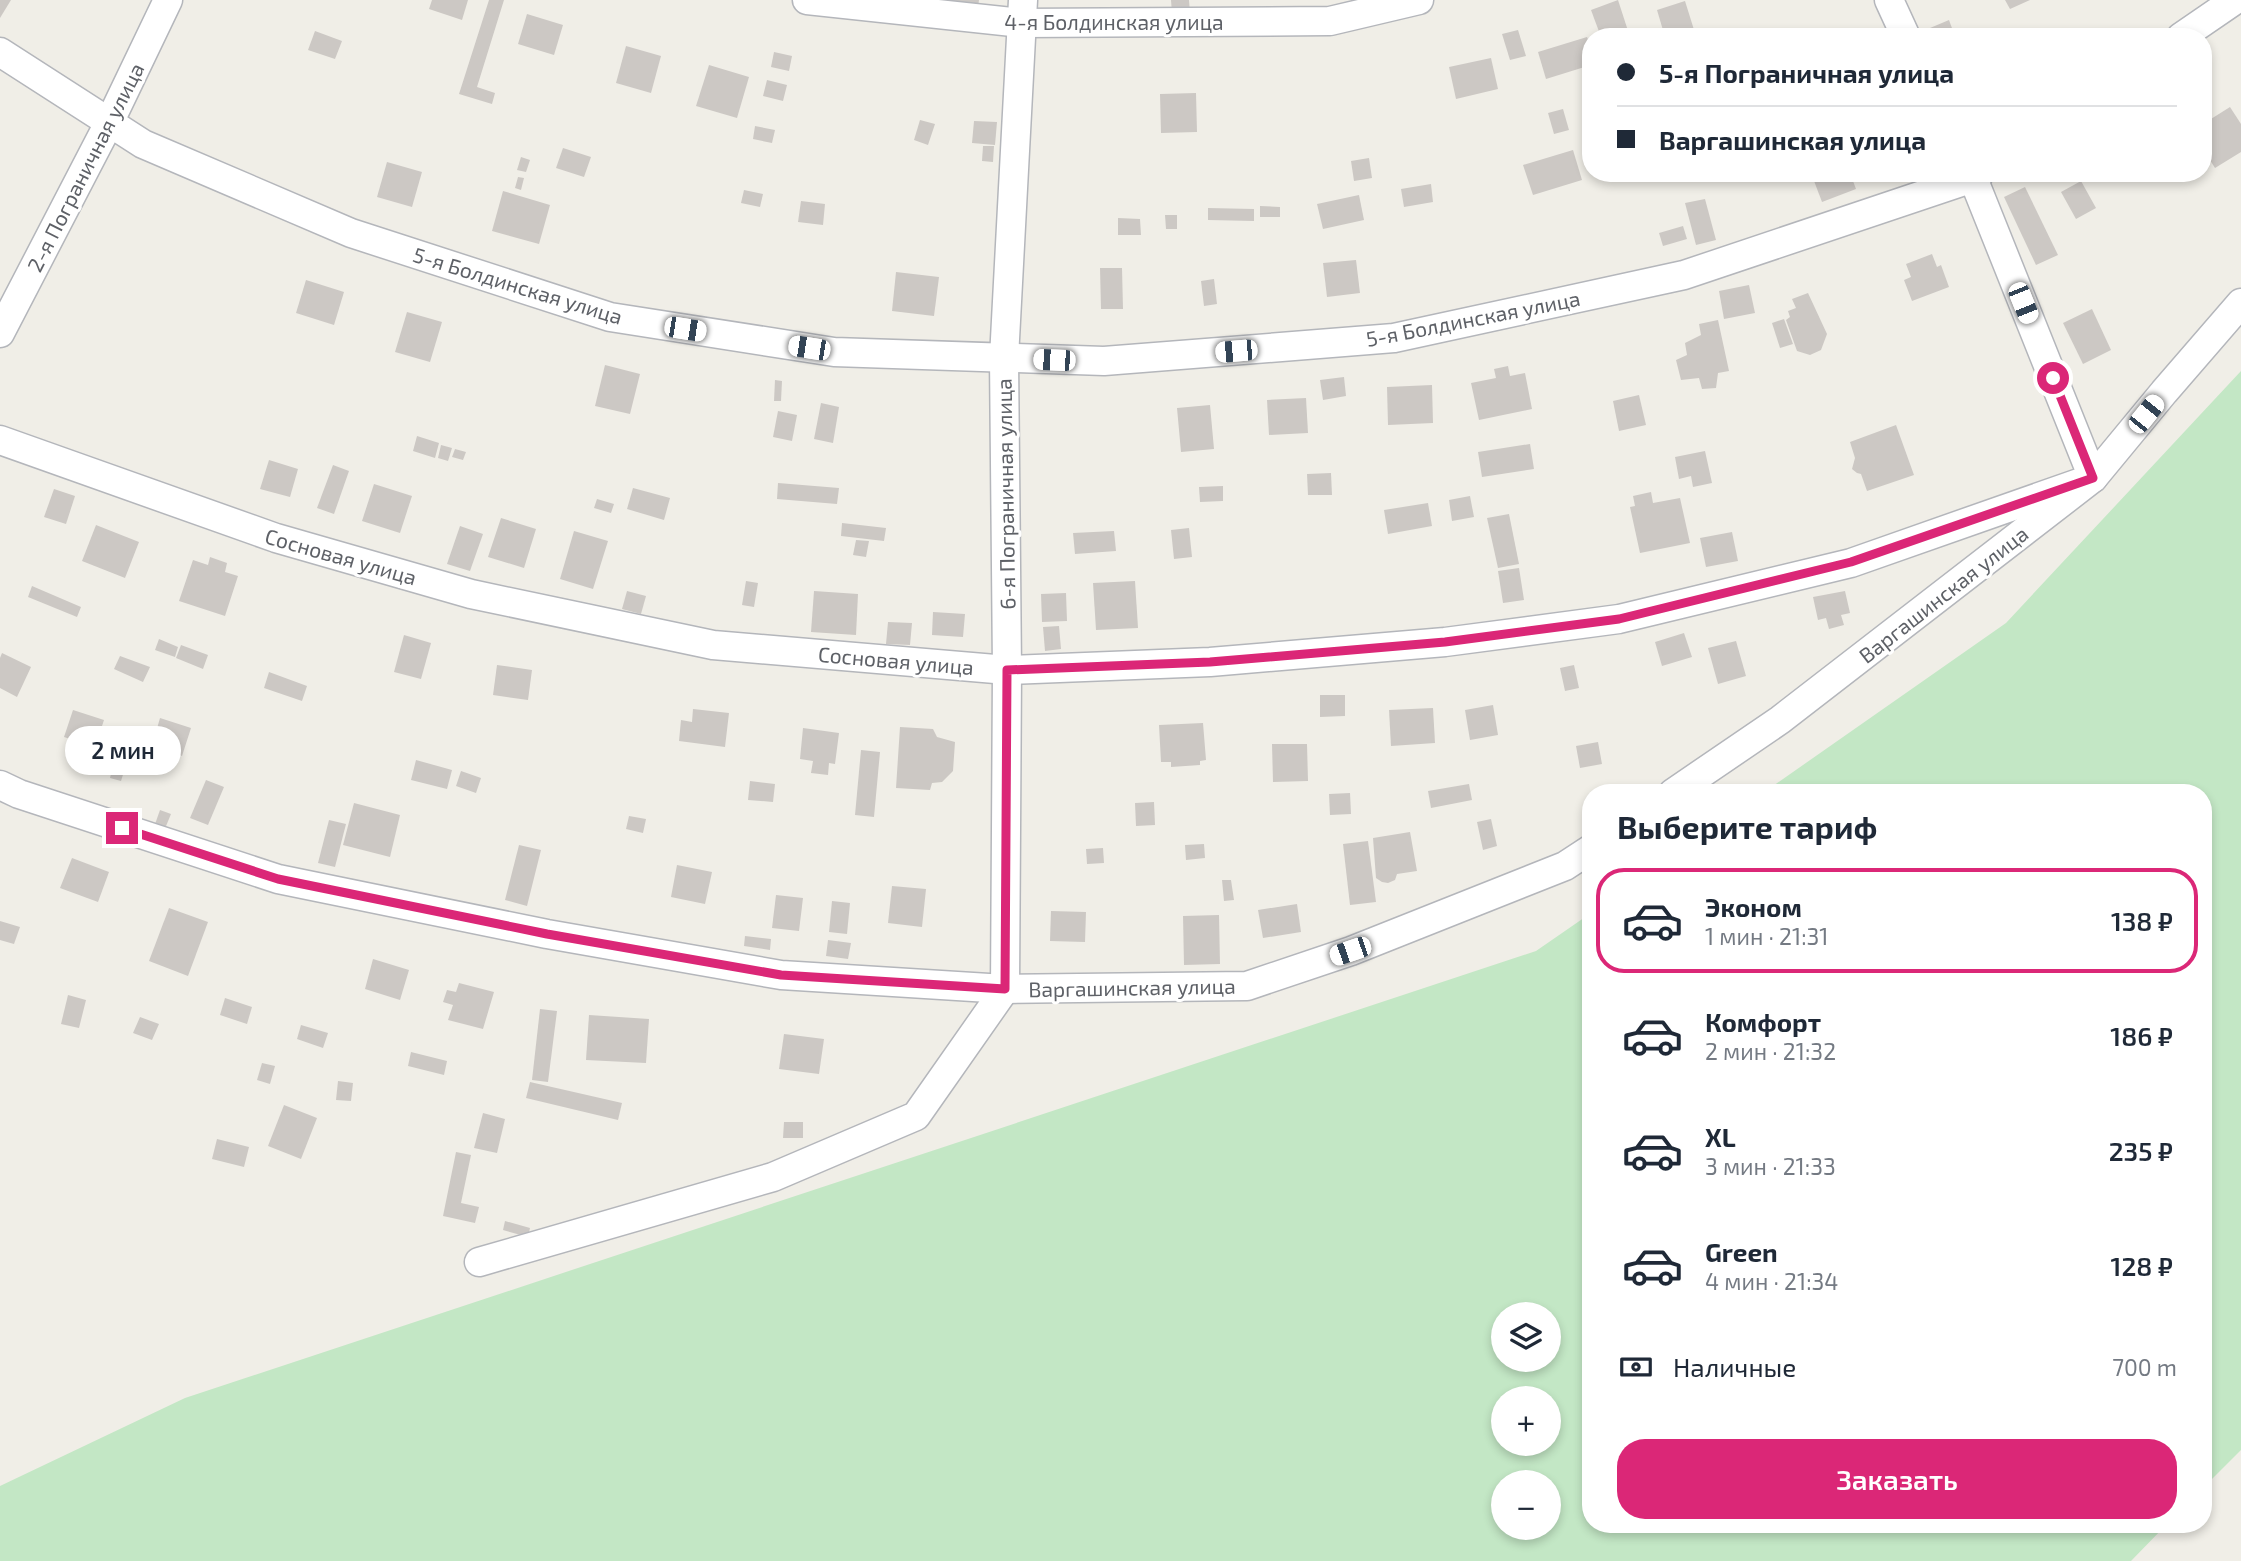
<!DOCTYPE html>
<html lang="ru">
<head>
<meta charset="utf-8">
<style>
  body { margin:0; font-family:"Exo 2",sans-serif; background:#f6f6f7; color:#1f2937; height:100vh; display:flex; flex-direction:column; font-size:26px; white-space:nowrap }
  * { box-sizing:border-box; margin:0 }
  p { font-size:23px; color:#747a83 }
  .icon { flex:none; width:38px; height:38px; fill:none; stroke:currentColor; stroke-width:2; stroke-linecap:round; stroke-linejoin:round }
  .map { position:relative; flex:1; overflow:hidden }
  .side { position:absolute; left:1582px; top:784px; width:630px; height:749px; display:flex; flex-direction:column; background:#fff; border-radius:28px; box-shadow:0 4px 10px #0003 }
  .side>* { flex:none }
  .top-card { position:absolute; left:1582px; top:28px; width:630px; height:154px; border-radius:28px; box-shadow:0 4px 10px #0003; display:grid; align-content:center; height:154px; padding:0 35px; background:#fff }
  .controls { position:absolute; left:1491px; top:1302px; display:grid; gap:14px }
  .controls a { display:grid; place-items:center; width:70px; height:70px; border-radius:50%; background:#fff; box-shadow:0 4px 10px #0003; font-size:35px }
  .end { position:absolute; width:32px; height:32px; margin:-16px; border:9px solid #db2777; background:#fff; box-shadow:0 0 0 4px #fff }
  .from { border-radius:50% }
  .bubble { position:absolute; height:49px; border-radius:24px; background:#fff; box-shadow:0 4px 10px #0003; font-size:23px; font-weight:600; line-height:49px; text-align:center }
  .car { position:absolute; width:21px; height:42px; margin:-21px -10px; border-radius:9px; box-shadow:0 0 5px 2px #0007; background:linear-gradient(#fff 24%,#345 0 40%,#fff 0 76%,#345 0 86%,#fff 0) }
  .top-card b { display:flex; align-items:center; gap:24px; height:66px; font-size:26px }
  .top-card b+b { border-top:2px solid #e0e1e3 }
  .top-card i { width:18px; height:18px; background:#1f2937 }
  ul { padding:0; list-style:none }
  li { display:flex; align-items:center; gap:21px; height:105px; margin:0 14px 10px; padding:0 21px; border:4px solid transparent; border-radius:28px }
  li div { flex:1 }
  li b { display:block; font-size:26px }
  li em { font-style:normal; font-weight:600 }
  li.current { border-color:#db2777 }
  li>.icon { width:63px; height:63px; stroke-width:1.5 }
  h2 { padding:0 35px; font-size:32px; line-height:84px }
  .pay { display:flex; align-items:center; gap:18px; height:77px; padding:0 35px; font-size:26px }
  .pay p { margin-inline-start:auto }
  .primary-button { display:flex; gap:14px; margin-top:auto; padding:14px 35px }
  .primary-button a { flex:1; height:80px; border-radius:28px; background:#db2777; color:#fff; font-size:28px; font-weight:600; line-height:80px; text-align:center }
  .map>svg:first-child { display:block }
</style>
</head>
<body>
<div class="map">
<svg width="2241" height="1561" viewBox="0 0 2241 1561">
  <rect width="100%" height="100%" fill="#f0eee7"/>
  <g fill="#c3e7c5" fill-rule="evenodd">
    <path d="M2241 371V1450L2203 1488V793H1763L2006 623Z"/>
    <path d="M1591 913V1524H2167L2131 1561H0V1486L185 1398 1536 951ZM1503 1314H1549V1360H1503ZM1503 1398H1549V1444H1503ZM1503 1482H1549V1528H1503Z"/>
  </g>
  <g fill="#ccc8c4">
    <path d="M0 0H11L0 18Z"/>
    <path d="M432 0H468L462 20 429 9Z"/>
    <path d="M489 0H504L477 87 495 93 492 104 459 94Z"/>
    <path d="M946 0H979L977 13 945 9Z"/>
    <path d="M1171 0H1189L1190 13H1172Z"/>
    <path d="M1618 0 1630 37H1601L1591 10Z"/>
    <path d="M2005 0H2030L2010 9Z"/>
    <path d="M1685 1 1695 33 1682 37H1665L1657 10Z"/>
    <path d="M527 14 563 25 554 55 518 44Z"/>
    <path d="M1949 20 1953 31 1939 37H1933L1930 28Z"/>
    <path d="M1518 30 1526 56 1510 60 1502 34Z"/>
    <path d="M315 31 342 41 335 59 308 50Z"/>
    <path d="M1587 37 1591 48V65L1546 79 1538 52Z"/>
    <path d="M626 46 661 56 651 93 616 83Z"/>
    <path d="M774 52 792 56 789 71 771 67Z"/>
    <path d="M1491 58 1498 89 1456 99 1449 67Z"/>
    <path d="M709 65 749 77 737 118 696 106Z"/>
    <path d="M767 80 787 85 783 101 763 96Z"/>
    <path d="M1196 93 1197 132 1161 133 1160 94Z"/>
    <path d="M2230 107 2241 124V152L2215 168 2203 149V124Z"/>
    <path d="M1563 109 1569 130 1554 134 1548 113Z"/>
    <path d="M920 120 935 124 928 145 914 140Z"/>
    <path d="M974 121 997 122 995 145 972 143Z"/>
    <path d="M755 126 775 130 772 143 753 139Z"/>
    <path d="M983 146H994L993 162 982 161Z"/>
    <path d="M563 148 591 157 584 177 556 168Z"/>
    <path d="M1573 150 1582 180 1533 195 1523 165Z"/>
    <path d="M521 157 530 160 526 172 517 170Z"/>
    <path d="M1369 158 1372 178 1354 181 1351 161Z"/>
    <path d="M387 162 422 172 412 207 377 197Z"/>
    <path d="M1811 173H1850L1856 189 1822 202Z"/>
    <path d="M518 177 524 178 521 190 515 188Z"/>
    <path d="M2081 181 2096 208 2076 219 2061 192Z"/>
    <path d="M1431 184 1433 202 1404 207 1401 189Z"/>
    <path d="M2025 187 2058 255 2036 265 2004 197Z"/>
    <path d="M744 190 763 194 760 207 741 203Z"/>
    <path d="M503 191 550 205 539 244 492 231Z"/>
    <path d="M1359 195 1364 220 1323 229 1317 204Z"/>
    <path d="M1705 199 1716 240 1696 245 1685 203Z"/>
    <path d="M801 201 825 204 823 225 798 222Z"/>
    <path d="M1260 206 1280 207V217H1260Z"/>
    <path d="M1208 208 1254 209V221L1208 220Z"/>
    <path d="M1165 215H1177V229H1166Z"/>
    <path d="M1118 218 1140 219 1141 235H1118Z"/>
    <path d="M1683 226 1687 239 1663 246 1659 233Z"/>
    <path d="M1932 254 1937 267 1941 265 1949 287 1912 301 1904 280 1911 277 1906 264Z"/>
    <path d="M1356 260 1360 293 1327 297 1323 263Z"/>
    <path d="M1100 268H1122L1123 309H1101Z"/>
    <path d="M896 272 939 277 934 316 892 311Z"/>
    <path d="M1214 279 1217 304 1204 306 1201 281Z"/>
    <path d="M306 280 344 292 334 325 296 313Z"/>
    <path d="M1749 285 1755 313 1724 319 1719 291Z"/>
    <path d="M1808 293 1827 334 1821 350 1810 355 1797 351 1786 320 1790 317 1788 311 1796 308 1792 299Z"/>
    <path d="M2092 309 2111 350 2083 364 2063 323Z"/>
    <path d="M407 312 442 322 430 362 395 352Z"/>
    <path d="M1784 319 1793 344 1780 348 1772 323Z"/>
    <path d="M1718 320 1729 371 1718 373 1716 388 1702 389 1699 378 1681 380 1676 360 1687 355 1685 343 1701 335 1699 324Z"/>
    <path d="M605 365 640 374 630 414 595 406Z"/>
    <path d="M1508 366 1510 376 1525 373 1532 409 1479 420 1471 383 1496 378 1494 369Z"/>
    <path d="M1344 377 1346 396 1323 400 1320 380Z"/>
    <path d="M775 380 782 381 781 401H774Z"/>
    <path d="M1432 385 1433 423 1388 425 1387 387Z"/>
    <path d="M1639 395 1646 425 1619 431 1613 401Z"/>
    <path d="M1306 398 1308 433 1269 435 1267 400Z"/>
    <path d="M821 403 839 407 833 443 814 439Z"/>
    <path d="M1210 405 1214 449 1181 452 1177 408Z"/>
    <path d="M778 411 797 415 792 441 773 437Z"/>
    <path d="M1896 425 1914 475 1867 491 1861 474 1857 473 1852 469 1855 458 1850 442Z"/>
    <path d="M417 436 439 443 435 458 413 451Z"/>
    <path d="M1530 444 1534 469 1482 477 1478 452Z"/>
    <path d="M441 445 452 448 448 461 438 458Z"/>
    <path d="M455 449 466 452 463 460 452 457Z"/>
    <path d="M1705 451 1712 483 1693 487 1691 476 1679 479 1675 457Z"/>
    <path d="M269 460 298 469 290 497 260 489Z"/>
    <path d="M333 465 349 471 334 514 317 508Z"/>
    <path d="M1331 473 1332 495H1308L1307 474Z"/>
    <path d="M778 483 839 488 837 504 777 499Z"/>
    <path d="M374 484 412 496 400 533 362 521Z"/>
    <path d="M1223 486V501L1200 502 1199 487Z"/>
    <path d="M633 488 670 498 664 520 627 509Z"/>
    <path d="M54 489 75 496 66 524 44 517Z"/>
    <path d="M1651 492 1653 503 1680 498 1690 543 1640 553 1630 507 1635 506 1633 496Z"/>
    <path d="M1470 496 1474 517 1452 521 1449 500Z"/>
    <path d="M597 499 614 504 611 513 594 508Z"/>
    <path d="M1428 503 1432 526 1388 534 1384 510Z"/>
    <path d="M1509 514 1519 564 1498 568 1487 518Z"/>
    <path d="M501 518 536 529 524 568 488 557Z"/>
    <path d="M842 523 886 528 884 541 841 536Z"/>
    <path d="M96 525 139 542 125 578 82 561Z"/>
    <path d="M460 526 483 534 470 571 447 564Z"/>
    <path d="M1189 528 1192 557 1174 559 1171 530Z"/>
    <path d="M574 531 608 541 593 589 560 579Z"/>
    <path d="M1114 531 1116 551 1075 554 1073 533Z"/>
    <path d="M1732 532 1738 561 1706 567 1700 538Z"/>
    <path d="M856 540 869 541 866 557 853 555Z"/>
    <path d="M210 557 227 563 225 572 238 576 225 616 179 601 193 560 208 565Z"/>
    <path d="M1519 568 1524 600 1503 603 1498 571Z"/>
    <path d="M746 581 758 583 754 607 742 605Z"/>
    <path d="M1135 581 1138 628 1096 630 1093 583Z"/>
    <path d="M32 586 81 607 77 617 28 597Z"/>
    <path d="M627 591 646 596 641 614 622 609Z"/>
    <path d="M814 591 858 594 856 635 811 632Z"/>
    <path d="M1845 591 1850 613 1841 615 1844 625 1829 629 1826 618 1818 620 1813 597Z"/>
    <path d="M1066 593 1067 621 1042 622 1041 594Z"/>
    <path d="M933 612 965 614 963 637 932 635Z"/>
    <path d="M888 622 912 623 910 645 886 644Z"/>
    <path d="M1059 626 1061 649 1045 651 1043 627Z"/>
    <path d="M1684 633 1692 657 1662 666 1655 642Z"/>
    <path d="M404 635 431 643 421 679 394 672Z"/>
    <path d="M159 639 178 647 175 657 155 650Z"/>
    <path d="M1736 641 1746 676 1718 684 1708 648Z"/>
    <path d="M181 645 208 655 203 669 176 658Z"/>
    <path d="M2 653 31 667 17 697 0 688V658Z"/>
    <path d="M120 656 150 667 143 682 114 669Z"/>
    <path d="M497 665 532 670 528 700 493 695Z"/>
    <path d="M1574 665 1579 688 1565 691 1560 668Z"/>
    <path d="M269 672 307 686 302 701 264 688Z"/>
    <path d="M1320 695H1345V716L1320 717Z"/>
    <path d="M1493 705 1498 735 1470 740 1465 710Z"/>
    <path d="M1433 708 1435 743 1391 746 1389 710Z"/>
    <path d="M693 709 729 713 725 747 679 741 681 720 692 722Z"/>
    <path d="M73 710 104 720 95 747 64 737Z"/>
    <path d="M160 718 191 728 182 756 171 752 167 762 157 758 160 748 152 746Z"/>
    <path d="M1203 723 1206 760 1200 761V765L1171 767V762H1161L1159 725Z"/>
    <path d="M900 727 933 729 937 737 955 742 953 771 942 782 932 783 930 790 896 788Z"/>
    <path d="M803 728 839 733 835 764 829 763 828 775 811 773 813 761 800 759Z"/>
    <path d="M1598 742 1602 764 1580 768 1576 746Z"/>
    <path d="M1272 744H1307L1308 781 1273 782Z"/>
    <path d="M861 750 880 752 874 817 855 815Z"/>
    <path d="M416 760 452 770 447 789 411 780Z"/>
    <path d="M113 765 125 768 121 781 110 778Z"/>
    <path d="M461 771 481 778 476 793 456 786Z"/>
    <path d="M206 780 224 787 208 825 190 818Z"/>
    <path d="M750 781 775 784 773 802 748 800Z"/>
    <path d="M1469 784 1472 800 1431 808 1428 791Z"/>
    <path d="M1350 793 1351 814 1330 815 1329 794Z"/>
    <path d="M1154 802 1155 825 1136 826 1135 803Z"/>
    <path d="M354 803 400 815 390 857 343 845Z"/>
    <path d="M160 810 171 814 164 831 154 827Z"/>
    <path d="M629 816 646 819 643 833 626 829Z"/>
    <path d="M1491 819 1497 846 1483 850 1477 822Z"/>
    <path d="M329 820 346 824 335 867 318 863Z"/>
    <path d="M1410 832 1417 871 1397 874 1395 880 1388 883 1382 882 1376 878 1373 838Z"/>
    <path d="M1368 841 1376 902 1350 905 1343 844Z"/>
    <path d="M1204 844 1205 858 1186 860 1185 845Z"/>
    <path d="M519 845 541 850 527 906 505 900Z"/>
    <path d="M1103 848 1104 863 1087 864 1086 849Z"/>
    <path d="M72 858 109 872 98 902 60 888Z"/>
    <path d="M677 865 712 872 705 904 671 897Z"/>
    <path d="M1222 880H1231L1234 900 1224 901Z"/>
    <path d="M892 886 926 889 922 927 888 923Z"/>
    <path d="M776 895 803 898 799 931 772 928Z"/>
    <path d="M832 901 850 903 847 934 829 932Z"/>
    <path d="M1297 904 1301 932 1263 938 1258 910Z"/>
    <path d="M169 908 208 922 188 976 149 961Z"/>
    <path d="M1051 911 1086 912 1085 942 1050 941Z"/>
    <path d="M1219 915 1220 964 1184 965 1183 916Z"/>
    <path d="M0 921 20 927 14 944 0 940Z"/>
    <path d="M745 936 771 939 770 950 744 946Z"/>
    <path d="M828 940 851 943 848 959 826 956Z"/>
    <path d="M373 959 409 970 400 1000 365 989Z"/>
    <path d="M459 983 494 992 483 1029 448 1020 453 1005 443 1002 447 990 456 992Z"/>
    <path d="M68 995 86 1000 79 1028 61 1024Z"/>
    <path d="M225 998 252 1007 247 1024 220 1015Z"/>
    <path d="M540 1009 557 1011 548 1082 532 1080Z"/>
    <path d="M589 1015 649 1019 646 1063 586 1060Z"/>
    <path d="M140 1017 159 1024 152 1040 133 1033Z"/>
    <path d="M301 1025 328 1033 323 1048 297 1039Z"/>
    <path d="M784 1034 824 1039 819 1074 779 1069Z"/>
    <path d="M411 1052 447 1061 444 1075 408 1066Z"/>
    <path d="M262 1063 275 1066 270 1084 257 1080Z"/>
    <path d="M338 1081 353 1083 351 1101 336 1100Z"/>
    <path d="M530 1082 622 1103 618 1120 526 1098Z"/>
    <path d="M284 1105 317 1118 301 1159 268 1146Z"/>
    <path d="M483 1113 505 1119 497 1153 474 1148Z"/>
    <path d="M784 1122H803V1138H783Z"/>
    <path d="M217 1139 249 1147 244 1167 212 1159Z"/>
    <path d="M456 1152 471 1155 461 1203 479 1207 475 1223 443 1216Z"/>
    <path d="M505 1221 530 1228 528 1237 503 1230Z"/>
  </g>
  <g fill="none" stroke-linecap="round" stroke-linejoin="round">
    <g stroke="#b4b6bb" stroke-width="31">
      <g id="minor">
        <path d="M807 0 1022 23 1330 21 1419 0"/>
        <path d="M1889 0 1906 37"/>
        <path d="M2181 37 2235 0"/>
        <path d="M0 52 143 144 351 233 610 317 834 352 1104 361 1394 338 1684 275 1973 178 1980 173"/>
        <path d="M0 333 110 121 168 0"/>
        <path d="M0 440 276 538 471 594 713 645 1007 670 1210 662 1445 642 1619 619 1851 563 2093 478 1971 173"/>
        <path d="M0 785 19 794 278 879 547 934 781 975 1005 989 1247 986 1351 951 1565 866 1591 849"/>
        <path d="M1673 793 1780 720 2093 478 2164 392 2241 303"/>
        <path d="M479 1262 773 1177 916 1116 1005 989 1007 670 1004 358 1023 0"/>
      </g>
    </g>
    <use href="#minor" stroke="#fff" stroke-width="28"/>
  </g>
  <g fill="none" stroke-linecap="round" stroke-linejoin="round">
    <path stroke="#db2777" stroke-width="9" d="M122 828 278 879 547 934 781 975 1005 989 1007 670 1210 662 1445 642 1619 619 1851 562 2093 478 2053 378"/>
  </g>
  <g text-anchor="middle" dominant-baseline="central" stroke-width="6" stroke-linejoin="round" paint-order="stroke">
    <g font-size="21" fill="#5e6167" stroke="#fff">
      <text x="1114" y="21">4-я Болдинская улица</text>
      <text transform="translate(85 167) rotate(-63)">2-я Пограничная улица</text>
      <text transform="translate(518 285) rotate(17)">5-я Болдинская улица</text>
      <text transform="translate(1473 318) rotate(-11)">5-я Болдинская улица</text>
      <text transform="translate(1005 494) rotate(-91)">6-я Пограничная улица</text>
      <text transform="translate(341 556) rotate(16)">Сосновая улица</text>
      <text transform="translate(1943 594) rotate(-38)">Варгашинская улица</text>
      <text transform="translate(896 660) rotate(5)">Сосновая улица</text>
      <text transform="translate(1132 987) rotate(-1)">Варгашинская улица</text>
    </g>
  </g>
</svg>
<div class="controls">
<a><svg class="icon" aria-label="layers" viewBox="0 0 24 24"><path d="M12 4l9 5-9 5-9-5zM3 14l9 5 9-5"/></svg></a>
<a>+</a>
<a>−</a>
</div>
<i class="end from" style="left:2053px;top:378px"></i>
<i class="end" style="left:122px;top:828px"></i>
<div class="bubble" style="left:65px;top:726px;width:116px">2 мин</div>
<i class="car" style="left:2023px;top:303px;rotate:158deg"></i>
<i class="car" style="left:685px;top:329px;rotate:99deg"></i>
<i class="car" style="left:809px;top:348px;rotate:279deg"></i>
<i class="car" style="left:1236px;top:351px;rotate:265deg"></i>
<i class="car" style="left:1054px;top:360px;rotate:272deg"></i>
<i class="car" style="left:2146px;top:414px;rotate:39deg"></i>
<i class="car" style="left:1350px;top:951px;rotate:251deg"></i>
<div class="top-card">
<b><i class="from"></i>5-я Пограничная улица</b>
<b><i></i>Варгашинская улица</b>
</div>
<section class="side">
<h2>Выберите тариф</h2>
<ul>
<li class="current"><svg class="icon" aria-label="car" viewBox="0 0 24 24"><path d="M5 17H2v-5l4-1 3-4h7l3 4 3 1v5h-3M9 17h6M6 11h13"/><circle cx="7" cy="17" r="2"/><circle cx="17" cy="17" r="2"/></svg><div><b>Эконом</b><p>1 мин · 21:31</p></div><em>138 ₽</em></li>
<li><svg class="icon" aria-label="car" viewBox="0 0 24 24"><path d="M5 17H2v-5l4-1 3-4h7l3 4 3 1v5h-3M9 17h6M6 11h13"/><circle cx="7" cy="17" r="2"/><circle cx="17" cy="17" r="2"/></svg><div><b>Комфорт</b><p>2 мин · 21:32</p></div><em>186 ₽</em></li>
<li><svg class="icon" aria-label="car" viewBox="0 0 24 24"><path d="M5 17H2v-5l4-1 3-4h7l3 4 3 1v5h-3M9 17h6M6 11h13"/><circle cx="7" cy="17" r="2"/><circle cx="17" cy="17" r="2"/></svg><div><b>XL</b><p>3 мин · 21:33</p></div><em>235 ₽</em></li>
<li><svg class="icon" aria-label="car" viewBox="0 0 24 24"><path d="M5 17H2v-5l4-1 3-4h7l3 4 3 1v5h-3M9 17h6M6 11h13"/><circle cx="7" cy="17" r="2"/><circle cx="17" cy="17" r="2"/></svg><div><b>Green</b><p>4 мин · 21:34</p></div><em>128 ₽</em></li>
</ul>
<div class="pay"><svg class="icon" aria-label="cash" viewBox="0 0 24 24"><path d="M3 7h18v10H3z"/><circle cx="12" cy="12" r="2"/></svg>Наличные<p>700 m</p></div>
<div class="primary-button"><a>Заказать</a></div>
</section>
</div>
</body>
</html>
